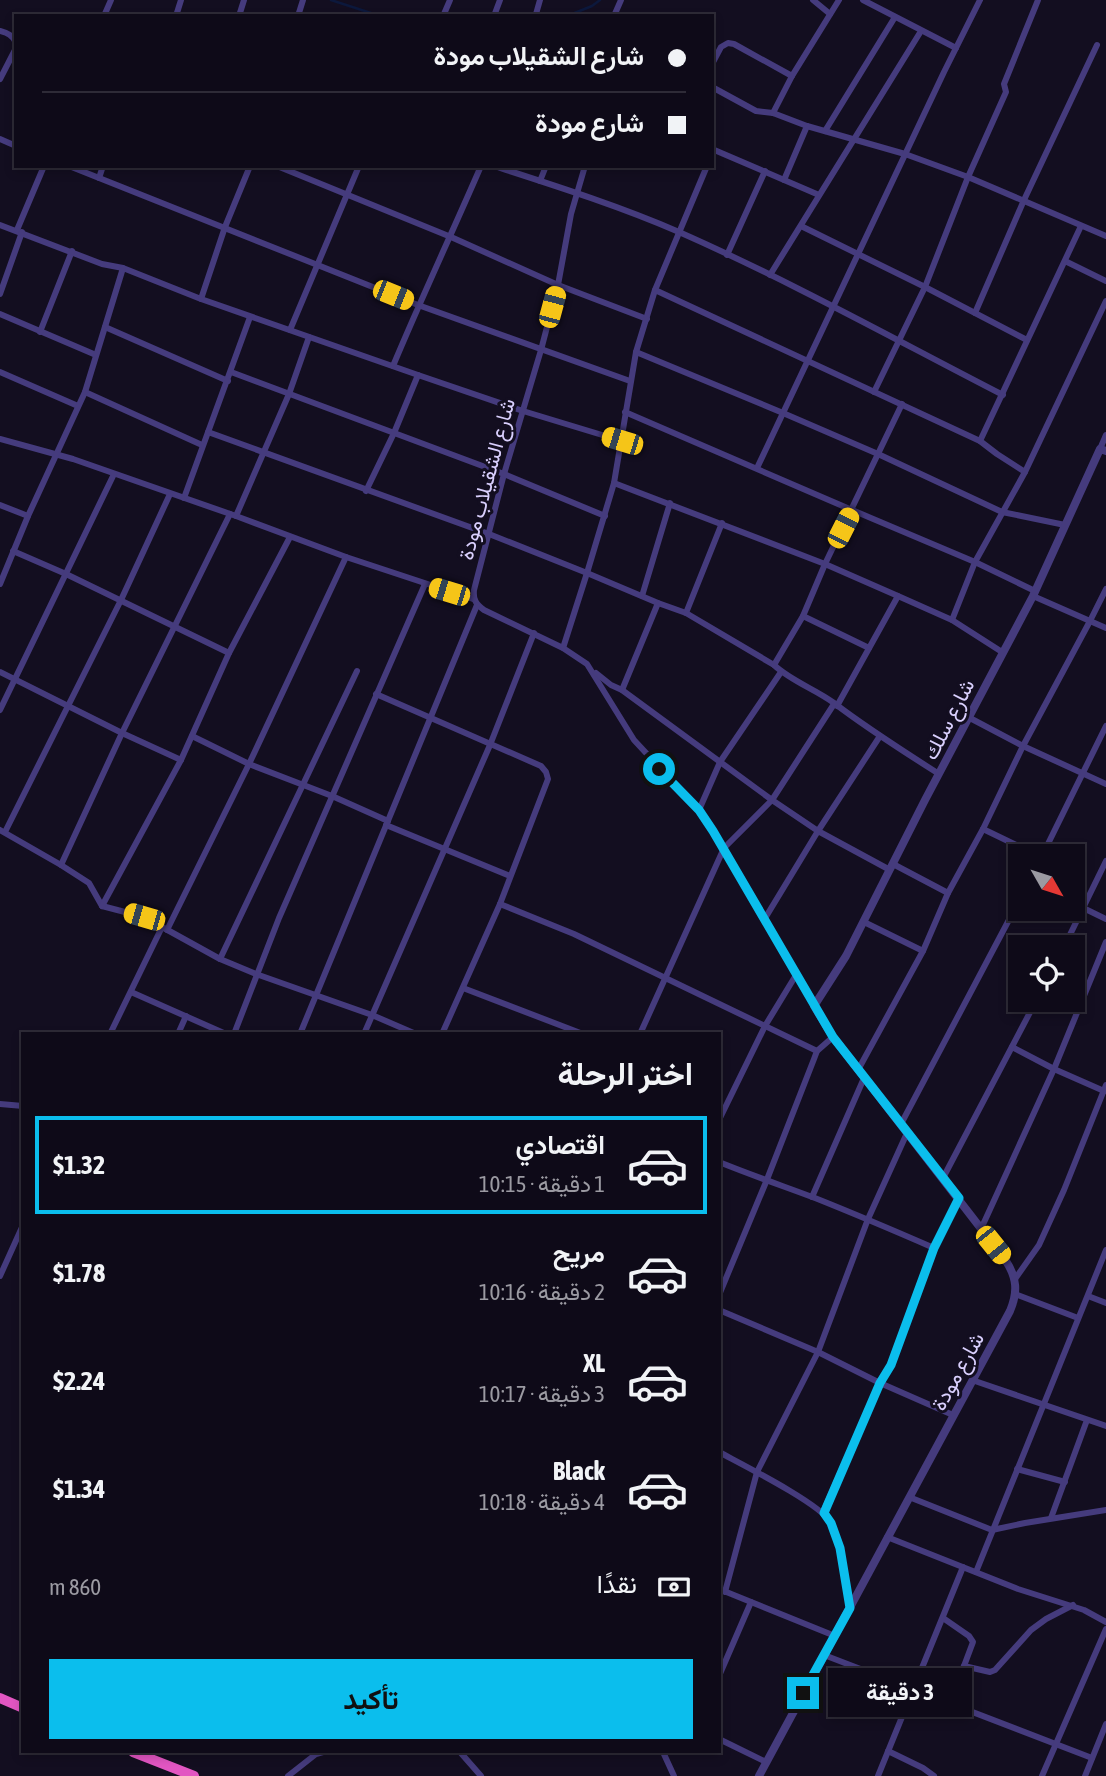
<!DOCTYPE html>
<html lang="ar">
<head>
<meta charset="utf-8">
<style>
  body { margin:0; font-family:"Asap Condensed",Vazirmatn,sans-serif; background:#1c1825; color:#f1f3f6; direction:rtl; height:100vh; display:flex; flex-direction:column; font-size:26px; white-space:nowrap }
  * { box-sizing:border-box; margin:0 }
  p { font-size:23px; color:#9b9aa2 }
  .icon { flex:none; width:38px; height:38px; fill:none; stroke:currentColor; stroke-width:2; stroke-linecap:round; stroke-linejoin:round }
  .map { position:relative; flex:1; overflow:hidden; direction:ltr }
  .panel { position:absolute; left:21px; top:1032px; width:700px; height:721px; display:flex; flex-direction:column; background:#0e0a18; border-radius:0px; box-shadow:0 4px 10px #0003,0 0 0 2px #2e2b37; direction:rtl }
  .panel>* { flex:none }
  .banner { position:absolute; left:14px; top:14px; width:700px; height:154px; border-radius:0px; box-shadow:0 4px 10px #0003,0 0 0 2px #2e2b37; direction:rtl; display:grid; align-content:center; height:154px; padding:0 28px; background:#0e0a18 }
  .needle { width:46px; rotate:129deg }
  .tools { position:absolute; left:1008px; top:844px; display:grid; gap:14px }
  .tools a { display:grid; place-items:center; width:77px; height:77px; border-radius:0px; background:#0e0a18; box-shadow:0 4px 10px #0003,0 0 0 2px #2e2b37; font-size:35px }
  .end { position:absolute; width:32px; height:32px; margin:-16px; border:9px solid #0bbeed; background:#111; box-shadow:0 0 0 4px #111 }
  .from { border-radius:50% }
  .bubble { position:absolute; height:49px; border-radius:0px; background:#0e0a18; box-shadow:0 4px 10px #0003,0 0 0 2px #2e2b37; font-size:23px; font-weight:700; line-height:49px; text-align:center; direction:rtl }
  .car { position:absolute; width:21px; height:42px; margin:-21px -10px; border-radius:9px; box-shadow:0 0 5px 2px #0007; background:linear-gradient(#f5c518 24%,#345 0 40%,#f5c518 0 76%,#345 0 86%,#f5c518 0) }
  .banner b { display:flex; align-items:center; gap:24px; height:66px; font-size:26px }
  .banner b+b { border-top:2px solid #2e2b37 }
  .banner i { width:18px; height:18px; background:#f1f3f6 }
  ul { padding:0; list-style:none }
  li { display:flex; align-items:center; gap:21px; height:98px; margin:0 14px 10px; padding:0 14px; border:4px solid transparent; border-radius:0px }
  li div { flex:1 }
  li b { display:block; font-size:26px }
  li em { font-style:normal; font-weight:700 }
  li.active { border-color:#0bbeed }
  li>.icon { width:63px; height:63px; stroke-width:1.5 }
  h2 { padding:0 28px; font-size:32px; line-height:84px }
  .pay { display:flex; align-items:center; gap:18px; height:77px; padding:0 28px; font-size:26px }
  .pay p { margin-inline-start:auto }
  .button { display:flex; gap:14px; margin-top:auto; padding:14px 28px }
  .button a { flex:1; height:80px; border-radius:0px; background:#0bbeed; color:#111; font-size:28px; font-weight:700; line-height:80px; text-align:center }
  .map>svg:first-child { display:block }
</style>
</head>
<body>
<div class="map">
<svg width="1106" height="1776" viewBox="0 0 1106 1776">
  <rect width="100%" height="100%" fill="#130e20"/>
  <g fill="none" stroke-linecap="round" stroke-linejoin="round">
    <g stroke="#0c183c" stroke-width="2.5">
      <path d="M331 0 380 16"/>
      <path d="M567 16 592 6 600 0"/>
    </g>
    <g stroke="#453b7d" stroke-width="6">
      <path d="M813 0 830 14"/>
      <path d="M863 0 956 48"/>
      <path d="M444 14 450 0"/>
      <path d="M536 14 540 0"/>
      <path d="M104 16 111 0"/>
      <path d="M176 16 181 0"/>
      <path d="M239 16 244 0"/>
      <path d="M298 16 303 0"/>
      <path d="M494 16 500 0"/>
      <path d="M614 16 621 0"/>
      <path d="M0 31C7 33 13 35 16 43"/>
      <path d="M712 64 721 47 728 43 734 44 792 76"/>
      <path d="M0 79 16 48"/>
      <path d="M712 87 756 111 773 113 807 126 905 154 968 177 1106 236"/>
      <path d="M773 113 792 76 839 0"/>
      <path d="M825 131 895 17"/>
      <path d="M0 139 16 146"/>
      <path d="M712 149 819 195"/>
      <path d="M69 166 418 305 630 381"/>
      <path d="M277 166 451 237 558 285 647 319"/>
      <path d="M494 166C556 186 619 206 679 232 790 281 896 340 1003 395"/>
      <path d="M585 166 571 214 558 285 541 350 504 474 474 590C473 600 476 604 484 610L563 648 587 664 634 740 699 810 713 831 814 1006"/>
      <path d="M99 178 103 166"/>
      <path d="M784 180 807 126"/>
      <path d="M540 181 546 166"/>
      <path d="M0 225 102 264 123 268 201 299 418 375 523 411 622 441"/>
      <path d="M801 226 925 287 1027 340"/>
      <path d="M17 230 44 166"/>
      <path d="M727 255 765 171"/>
      <path d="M1065 261 1106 281"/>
      <path d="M770 275 921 31"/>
      <path d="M655 290 980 441 997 454 1025 472"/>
      <path d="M0 294 22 232"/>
      <path d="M201 299 225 227 250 166"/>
      <path d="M975 313 1024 200 1097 45"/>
      <path d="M0 314 96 355"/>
      <path d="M105 327 228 381"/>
      <path d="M290 330 359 166"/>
      <path d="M40 332 72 251"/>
      <path d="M636 352 783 413 878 454 1002 512 1065 525"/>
      <path d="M393 366C421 299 452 233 481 166"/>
      <path d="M0 372 78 406"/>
      <path d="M231 372 504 474 605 516"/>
      <path d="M85 392 202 445"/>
      <path d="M874 392 925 287 968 177 1006 92 1004 84 1038 0"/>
      <path d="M625 412 852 510 975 562 1035 591"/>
      <path d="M208 432 489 534 587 573 658 603 686 613 774 665C791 681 815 689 834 703 868 729 903 751 939 774"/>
      <path d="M0 439 73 459 236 516 346 557 473 599"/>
      <path d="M980 441 1081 226"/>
      <path d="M1100 449 1106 435"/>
      <path d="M757 468 944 72 980 0"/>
      <path d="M614 483 825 564 898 596 952 620 1002 652"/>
      <path d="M366 491 394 433 418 375"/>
      <path d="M184 498 250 317"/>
      <path d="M0 505 28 516"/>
      <path d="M236 516 289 394 309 337"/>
      <path d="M13 551 66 574 229 653"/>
      <path d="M0 584 28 516 85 392 123 268"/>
      <path d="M642 596 670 503"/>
      <path d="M1033 596 1106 628"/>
      <path d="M686 613 722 523"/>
      <path d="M803 616 869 648"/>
      <path d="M952 620 975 562 1025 472 1106 301"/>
      <path d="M563 648 587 573 614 483 636 352 655 290 707 166"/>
      <path d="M774 665 803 616 825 564 902 404"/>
      <path d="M0 672 122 733 181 760"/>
      <path d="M596 673 611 685 622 690 772 800 818 831 890 870"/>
      <path d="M622 690 658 603"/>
      <path d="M376 694 541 766 546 772 548 779 500 904 442 1034"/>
      <path d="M837 706 898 596"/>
      <path d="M0 710 114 474"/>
      <path d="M968 717 1023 746 1106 784"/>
      <path d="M192 736 249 764 332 796 388 821"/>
      <path d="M699 810 720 762 781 672"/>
      <path d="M386 825 510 876"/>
      <path d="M983 829 1039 856"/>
      <path d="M0 830 61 865 89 883 102 906 144 917 220 959 256 974 372 1015 416 1034"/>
      <path d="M5 832 121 600 170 494"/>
      <path d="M1042 856 1106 726"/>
      <path d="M893 864 948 893"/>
      <path d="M61 865 122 733 230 514"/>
      <path d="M1073 903 1106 919"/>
      <path d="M500 904 574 934 817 1051"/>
      <path d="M102 906 181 760 229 653 290 537"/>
      <path d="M764 920 818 831 880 736"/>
      <path d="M864 922 923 951"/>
      <path d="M167 930 249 764 346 557"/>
      <path d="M1064 947 1106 861"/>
      <path d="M220 959 357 671"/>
      <path d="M463 988 583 1034"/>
      <path d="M131 992 226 1034"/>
      <path d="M110 1034 162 927"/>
      <path d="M178 1034 186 1016"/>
      <path d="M234 1034 279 918 425 584"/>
      <path d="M300 1034 477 605"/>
      <path d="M364 1034 490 745 534 633"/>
      <path d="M640 1034 724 848 772 800 834 704"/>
      <path d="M1012 1047 1054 1069 1104 1091"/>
      <path d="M858 1070 923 951 948 893 983 829 1023 746 1090 621 1106 589"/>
      <path d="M0 1104 23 1106"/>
      <path d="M719 1120 765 1026 796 975"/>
      <path d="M901 1124 1020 899"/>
      <path d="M719 1162C751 1175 783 1186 815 1198 855 1214 895 1231 934 1248"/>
      <path d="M943 1178 1037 999"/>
      <path d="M812 1197 864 1078"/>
      <path d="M981 1229 1054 1069 1106 942"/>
      <path d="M0 1276 23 1225"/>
      <path d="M1015 1279 1039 1245 1064 1190 1106 1085"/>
      <path d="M1015 1294 1078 1318"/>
      <path d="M719 1295 766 1182 814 1059 817 1051 833 1037"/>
      <path d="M1088 1296 1106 1303"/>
      <path d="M719 1310 818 1352 880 1383 953 1415"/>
      <path d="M972 1380 1106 1426"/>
      <path d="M719 1452C741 1464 821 1504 830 1522 843 1545 846 1581 850 1608"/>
      <path d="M1017 1469 1065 1482"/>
      <path d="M909 1497 992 1530 1025 1523 1106 1510"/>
      <path d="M823 1512 880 1383 891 1365 934 1248 959 1198"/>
      <path d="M1051 1518 1087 1420"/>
      <path d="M887 1537 1018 1589 1084 1610 1106 1622"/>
      <path d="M976 1572 1106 1250"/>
      <path d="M719 1589 835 1636"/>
      <path d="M725 1592 757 1472 818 1352 868 1219 907 1133"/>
      <path d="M943 1618 969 1636 973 1642 964 1666 945 1702"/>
      <path d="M824 1655 1092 1758"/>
      <path d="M964 1666 990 1672 995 1670 1031 1630 1046 1619 1073 1605"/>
      <path d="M719 1676 751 1602"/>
      <path d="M719 1739 766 1762"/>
      <path d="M888 1751 923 1768 934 1776"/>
      <path d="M460 1752 481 1776"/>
      <path d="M663 1752 674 1776"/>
      <path d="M288 1776 316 1754 323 1752"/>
      <path d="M878 1776 963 1567"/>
      <path d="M1042 1776 1106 1629"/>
      <path d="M1085 1776 1106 1724"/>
    </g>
    <path stroke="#453b7d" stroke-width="8" d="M759 1776 1010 1311C1018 1292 1017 1278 1006 1261L833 1037 814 1006 846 956 925 800 1033 596 1100 449 1106 451"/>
    <g stroke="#e256c2" stroke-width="10">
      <path d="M0 1698 23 1708"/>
      <path d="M133 1752 194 1776"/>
    </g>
  </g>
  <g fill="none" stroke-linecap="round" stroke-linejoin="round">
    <path stroke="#0bbeed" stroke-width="9" d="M659 769 699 810 713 831 833 1037 959 1198 934 1248 891 1365 880 1383 824 1513 831 1523 840 1548 850 1608 803 1693"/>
  </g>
  <g text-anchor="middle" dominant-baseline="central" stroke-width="6" stroke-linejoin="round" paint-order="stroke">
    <g font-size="21" fill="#d9cffd" stroke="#130e20">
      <text transform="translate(486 479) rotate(-75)">شارع الشقيلاب مودة</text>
      <text transform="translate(948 719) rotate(-63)">شارع سلك</text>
      <text transform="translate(957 1371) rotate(-61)">شارع مودة</text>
    </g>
  </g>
</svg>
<div class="tools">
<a><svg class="needle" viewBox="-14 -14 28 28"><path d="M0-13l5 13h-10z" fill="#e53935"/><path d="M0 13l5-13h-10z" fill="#9b9aa2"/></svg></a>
<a><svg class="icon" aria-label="locate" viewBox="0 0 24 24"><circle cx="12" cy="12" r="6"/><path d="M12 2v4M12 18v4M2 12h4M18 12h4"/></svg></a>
</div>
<i class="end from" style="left:659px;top:769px"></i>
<i class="end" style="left:803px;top:1693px"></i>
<div class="bubble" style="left:828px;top:1668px;width:144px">3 دقيقة</div>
<i class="car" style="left:393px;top:295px;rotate:112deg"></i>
<i class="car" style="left:552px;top:307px;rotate:15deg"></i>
<i class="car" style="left:622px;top:441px;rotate:287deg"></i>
<i class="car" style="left:843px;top:528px;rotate:27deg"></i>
<i class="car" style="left:449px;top:592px;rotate:287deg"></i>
<i class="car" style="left:144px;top:917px;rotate:286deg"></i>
<i class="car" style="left:993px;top:1245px;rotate:141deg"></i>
<div class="banner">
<b><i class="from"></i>شارع الشقيلاب مودة</b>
<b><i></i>شارع مودة</b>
</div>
<section class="panel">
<h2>اختر الرحلة</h2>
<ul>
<li class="active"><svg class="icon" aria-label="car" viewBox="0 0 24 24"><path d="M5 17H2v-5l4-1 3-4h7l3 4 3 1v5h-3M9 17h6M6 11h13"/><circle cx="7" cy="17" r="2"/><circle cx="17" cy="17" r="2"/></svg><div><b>اقتصادي</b><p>1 دقيقة · 10:15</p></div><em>$1.32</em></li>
<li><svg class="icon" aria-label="car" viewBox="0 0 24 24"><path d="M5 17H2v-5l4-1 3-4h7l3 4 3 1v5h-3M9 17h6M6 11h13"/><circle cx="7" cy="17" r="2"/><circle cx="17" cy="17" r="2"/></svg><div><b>مريح</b><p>2 دقيقة · 10:16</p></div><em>$1.78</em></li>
<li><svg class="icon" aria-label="car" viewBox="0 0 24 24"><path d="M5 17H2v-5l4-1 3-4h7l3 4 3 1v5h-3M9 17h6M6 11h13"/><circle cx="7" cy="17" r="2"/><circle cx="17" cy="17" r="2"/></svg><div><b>XL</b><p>3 دقيقة · 10:17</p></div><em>$2.24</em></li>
<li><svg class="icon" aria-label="car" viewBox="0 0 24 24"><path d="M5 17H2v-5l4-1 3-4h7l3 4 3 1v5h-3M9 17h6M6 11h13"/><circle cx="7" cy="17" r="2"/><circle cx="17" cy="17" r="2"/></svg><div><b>Black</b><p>4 دقيقة · 10:18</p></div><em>$1.34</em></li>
</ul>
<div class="pay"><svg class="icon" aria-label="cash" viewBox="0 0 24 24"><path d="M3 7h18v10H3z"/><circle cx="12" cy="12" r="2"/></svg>نقدًا<p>860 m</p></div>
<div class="button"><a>تأكيد</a></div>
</section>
</div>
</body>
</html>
